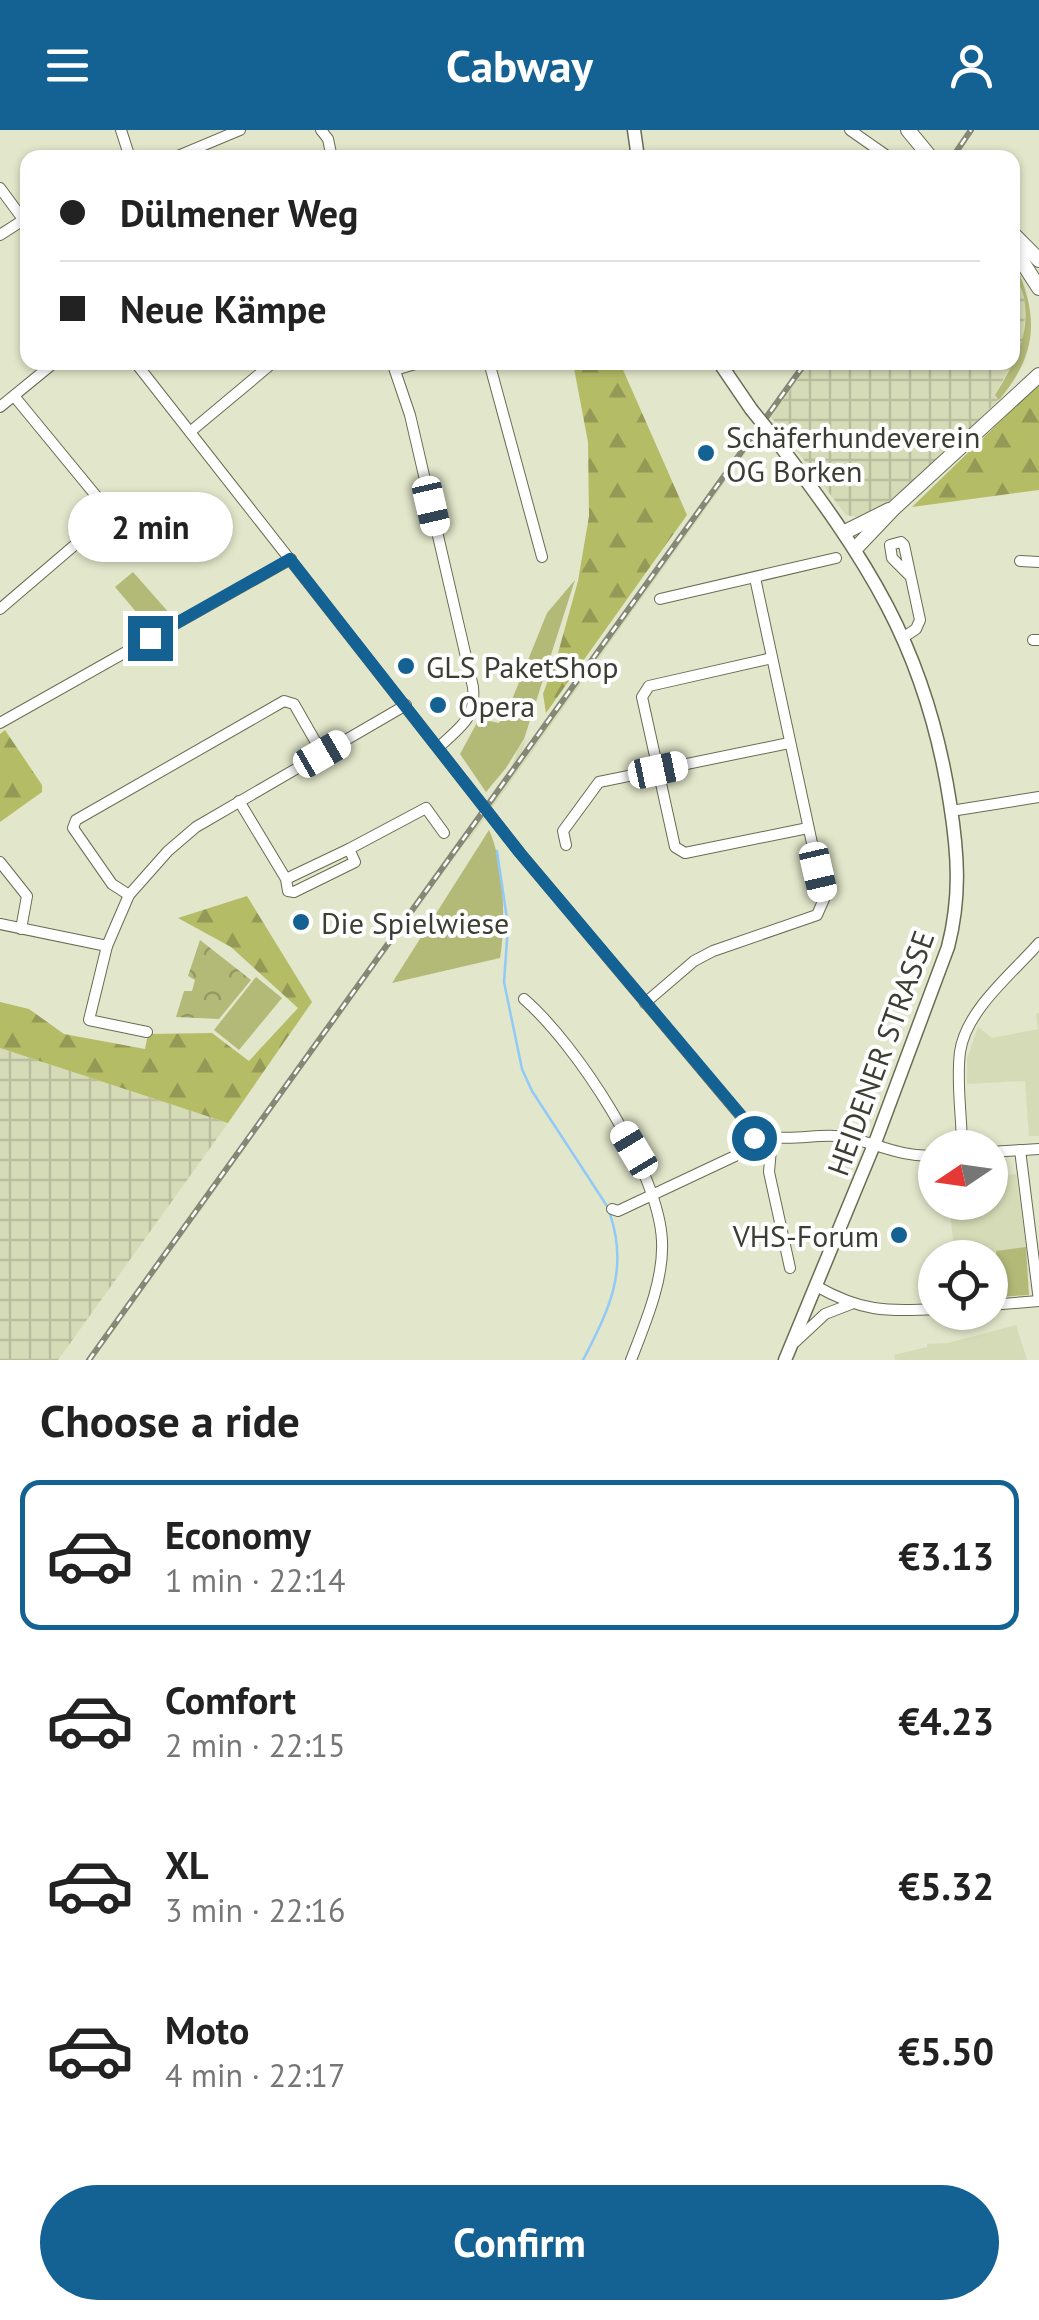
<!DOCTYPE html>
<html lang="en">
<head>
<meta charset="utf-8">
<style>
  body { margin:0; font-family:"PT Sans",sans-serif; background:#f2f2f2; color:#222; height:100vh; display:flex; flex-direction:column; font-size:38px; white-space:nowrap }
  * { box-sizing:border-box; margin:0 }
  p { font-size:32px; color:#767676 }
  .icon { flex:none; width:55px; height:55px; fill:none; stroke:currentColor; stroke-width:2; stroke-linecap:round; stroke-linejoin:round }
  .map { position:relative; height:1230px; overflow:hidden }
  .sheet { display:flex; flex-direction:column; background:#fff; flex:1 }
  .sheet>* { flex:none }
  .banner { position:absolute; left:20px; top:20px; width:1000px; height:220px; border-radius:20px; box-shadow:0 2px 8px #0004; display:grid; align-content:center; height:220px; padding:0 40px; background:#fff }
  .needle { width:65px; rotate:257deg }
  .fabs { position:absolute; left:918px; top:1000px; display:grid; gap:20px }
  .fabs a { display:grid; place-items:center; width:90px; height:90px; border-radius:50%; background:#fff; box-shadow:0 2px 8px #0004; font-size:50px }
  .end { position:absolute; width:45px; height:45px; margin:-22px; border:12px solid #146194; background:#fff; box-shadow:0 0 0 5px #fff }
  .from { border-radius:50% }
  .bubble { position:absolute; height:70px; border-radius:35px; background:#fff; box-shadow:0 2px 8px #0004; font-size:32px; font-weight:700; line-height:70px; text-align:center }
  .car { position:absolute; width:30px; height:60px; margin:-30px -15px; border-radius:12px; box-shadow:0 0 8px 2px #0007; background:linear-gradient(#fff 24%,#345 0 40%,#fff 0 76%,#345 0 86%,#fff 0) }
  .banner b { display:flex; align-items:center; gap:35px; height:95px; font-size:38px }
  .banner b+b { border-top:2px solid #e0e0e0 }
  .banner i { width:25px; height:25px; background:#222 }
  ul { padding:0; list-style:none }
  li { display:flex; align-items:center; gap:30px; height:150px; margin:0 20px 15px; padding:0 20px; border:5px solid transparent; border-radius:20px }
  li div { flex:1 }
  li b { display:block; font-size:38px }
  li em { font-style:normal; font-weight:700 }
  li.active { border-color:#146194 }
  li>.icon { width:90px; height:90px; stroke-width:1.5 }
  h2 { padding:0 40px; font-size:45px; line-height:120px }
  .button { display:flex; gap:20px; margin-top:auto; padding:20px 40px }
  .button a { flex:1; height:115px; border-radius:60px; background:#146194; color:#fff; font-size:40px; font-weight:700; line-height:115px; text-align:center }
  header { display:flex; justify-content:space-between; align-items:center; height:130px; padding:0 40px; background:#146194; color:#fff; font-size:45px; font-weight:700 }
  .map>svg:first-child { display:block }
</style>
</head>
<body>
<header><svg class="icon" aria-label="menu" viewBox="0 0 24 24"><path d="M4 6h16M4 12h16M4 18h16"/></svg>Cabway<svg class="icon" aria-label="person" viewBox="0 0 24 24"><circle cx="12" cy="8" r="4"/><path d="M4 21q1-7 8-7t8 7"/></svg></header>
<div class="map">
<svg width="1039" height="1230" viewBox="0 0 1039 1230">
  <defs>
    <pattern id="industrial-grid" width="8" height="8" patternUnits="userSpaceOnUse" patternTransform="scale(2.5)"><rect width="8" height="8" fill="#d6dbb7"/><path d="M0 4h8M4 0v8" fill="none" stroke="#b9bd9e"/></pattern>
    <pattern id="forest-firs" width="22" height="20" patternUnits="userSpaceOnUse" patternTransform="scale(2.5)"><rect width="22" height="20" fill="#b4bc66"/><path d="M5 1l3.5 6h-7zM16 11l3.5 6h-7z" fill="#949a55"/></pattern>
    <pattern id="park-crowns" width="20" height="18" patternUnits="userSpaceOnUse" patternTransform="scale(2.5)"><rect width="20" height="18" fill="#b3ba78"/><path d="M2 6a3 3 0 1 1 6 0M12 15a3 3 0 1 1 6 0" fill="none" stroke="#939963"/></pattern>
  </defs>
  <rect width="100%" height="100%" fill="#e2e6ca"/>
  <g fill="#d6dbb7">
    <path d="M802 233H810L469 710 464 706 510 641 518 619 526 609 521 625Z"/>
    <path d="M1039 883V1006H1029L1025 951 967 954V929L978 897 992 908 1038 899 1036 884Z"/>
    <path d="M1016 1044 1026 1117 955 1127 949 1074 990 1072V1047Z"/>
    <path d="M1016 1195 1027 1230H895L894 1225 927 1217V1214L948 1213Z"/>
  </g>
  <g fill="url(#industrial-grid)">
    <path d="M1013 148 1022 160 1026 176 1022 217 995 264 999 269 939 330 882 377 857 387 846 385 771 287 810 233 1012 232Z"/>
    <path d="M0 918 228 993 58 1230H0Z"/>
  </g>
  <g fill="#b3ba78">
    <path d="M1013 130C1039 183 1039 223 999 270L995 265C1012 237 1029 209 1025 175 1024 155 1013 153 1013 130Z"/>
    <path d="M133 442 171 485 149 497 115 457Z"/>
    <path d="M575 450 524 609 506 638 486 662 460 624 479 589 499 593 511 572 547 483Z"/>
    <path d="M489 700C504 732 506 793 500 828L392 853Z"/>
    <path d="M256 847 282 868 239 920 214 900Z"/>
    <path d="M1026 1117 1029 1165 999 1167 996 1121Z"/>
  </g>
  <g fill="url(#forest-firs)">
    <path d="M573 233H620L687 385 546 583 543 564 558 523 578 451 589 386 588 312Z"/>
    <path d="M1039 254V360L912 377Z"/>
    <path d="M5 600 42 655V662L0 692V604Z"/>
    <path d="M247 766 312 872 228 993 0 918V872L29 879 64 904 145 919 148 904 212 903 249 931 298 878 231 817 178 788Z"/>
  </g>
  <path fill="url(#park-crowns)" d="M200 810 251 850 219 889 176 887 184 861H192L195 850 188 846Z"/>
  <g fill="none" stroke-linecap="round" stroke-linejoin="round">
    <g stroke="#91caf9" stroke-width="2.5">
      <path d="M497 721 508 796 504 852 522 939 532 961 607 1076"/>
      <path d="M583 1230C609 1180 629 1140 610 1084"/>
    </g>
    <g stroke="#696c53" stroke-width="12">
      <g id="minor">
        <path d="M121 0 130 28"/>
        <path d="M321 0 328 9 332 28"/>
        <path d="M850 0 890 28"/>
        <path d="M173 28 240 0"/>
        <path d="M0 58 28 96"/>
        <path d="M0 105 28 87"/>
        <path d="M135 232 520 723 750 997C772 1016 809 1004 835 1006 871 1009 894 1027 935 1026"/>
        <path d="M392 232 410 285 473 557C476 589 461 596 439 617"/>
        <path d="M489 232 542 427"/>
        <path d="M395 240 422 232"/>
        <path d="M0 277 55 232"/>
        <path d="M190 302 269 236"/>
        <path d="M1020 431 1039 432"/>
        <path d="M660 469 836 428"/>
        <path d="M0 479 111 384 14 266"/>
        <path d="M904 507 916 499 920 490 904 415 901 412 890 415 892 428 910 446"/>
        <path d="M1033 510H1039"/>
        <path d="M772 528 649 556 642 567 675 717 685 723 808 698"/>
        <path d="M0 593 291 429"/>
        <path d="M239 671 286 749 288 761 294 762 355 732 349 719 286 749"/>
        <path d="M951 681 1039 667"/>
        <path d="M566 715 563 701 599 652 789 613"/>
        <path d="M349 719 426 678 444 703"/>
        <path d="M0 732 27 766 21 799"/>
        <path d="M129 765 112 754 73 698 76 690 284 571 294 574 322 623"/>
        <path d="M0 794 107 816 129 765 168 721 196 697 406 575"/>
        <path d="M107 816 89 890 147 902"/>
        <path d="M524 869C577 915 659 1041 662 1111 664 1150 645 1194 631 1230"/>
        <path d="M645 873 694 831 713 821 817 785 824 769 755 448"/>
        <path d="M772 1007 769 1042 790 1138"/>
        <path d="M962 1018C962 986 956 953 960 922 966 880 1012 844 1039 813"/>
        <path d="M1020 1020 1039 1171"/>
        <path d="M990 1022 1039 1019"/>
        <path d="M612 1079 618 1081 735 1026 746 1018 756 1003"/>
        <path d="M816 1156C860 1181 886 1182 935 1179"/>
        <path d="M990 1175 1039 1171"/>
        <path d="M795 1212 825 1184 851 1174"/>
      </g>
    </g>
    <g stroke="#696c53" stroke-width="15">
      <g id="major">
        <path d="M634 0 638 28"/>
        <path d="M719 232 751 279"/>
        <path d="M772 305C866 428 926 516 950 673 958 723 961 767 948 817L876 1010 785 1230"/>
      </g>
    </g>
    <g stroke="#696c53" stroke-width="16">
      <g id="highway">
        <path d="M908 0 931 28"/>
        <path d="M1012 103 1039 130"/>
        <path d="M1012 116 1039 158"/>
        <path d="M845 402 889 380"/>
        <path d="M856 418 894 378 1039 245"/>
      </g>
    </g>
    <use href="#minor" stroke="#fff" stroke-width="10"/>
    <use href="#major" stroke="#fff" stroke-width="12"/>
    <use href="#highway" stroke="#fff" stroke-width="14"/>
    <g stroke="#858875" stroke-width="6">
      <g id="rail">
        <path d="M952 28 971 0"/>
        <path d="M89 1230 806 232"/>
      </g>
    </g>
    <use href="#rail" stroke="#fff" stroke-width="2.5" stroke-dasharray="8" stroke-linecap="butt"/>
    <g stroke="#696c53" stroke-width="15" stroke-linecap="butt">
      <path id="major-bridge" d="M751 279 772 305"/>
    </g>
    <use href="#major-bridge" stroke="#fff" stroke-width="12"/>
  </g>
  <g fill="none" stroke-linecap="round" stroke-linejoin="round">
    <path stroke="#146194" stroke-width="12" d="M150 508 290 429 520 723 756 1003 754 1008"/>
  </g>
  <g fill="#146194" stroke="#fff" stroke-width="4">
    <circle cx="706" cy="323" r="10"/>
    <circle cx="406" cy="536" r="10"/>
    <circle cx="438" cy="575" r="10"/>
    <circle cx="301" cy="792" r="10"/>
    <circle cx="899" cy="1105" r="10"/>
  </g>
  <g text-anchor="middle" dominant-baseline="central" stroke-width="8" stroke-linejoin="round" paint-order="stroke">
    <g font-size="30" fill="#3c3e33" stroke="#fff" text-anchor="start">
      <text x="726" y="306">Schäferhundeverein<tspan x="726" dy="34">OG Borken</tspan></text>
      <text x="426" y="536">GLS PaketShop</text>
      <text x="458" y="575">Opera</text>
      <text x="321" y="792">Die Spielwiese</text>
      <text x="879" y="1105" text-anchor="end">VHS-Forum</text>
    </g>
    <g font-size="30" fill="#3c3e33" stroke="#fff">
      <text transform="translate(880 923) rotate(-70)">HEIDENER STRASSE</text>
    </g>
  </g>
</svg>
<div class="fabs">
<a><svg class="needle" viewBox="-14 -14 28 28"><path d="M0-13l5 13h-10z" fill="#e53935"/><path d="M0 13l5-13h-10z" fill="#767676"/></svg></a>
<a><svg class="icon" aria-label="locate" viewBox="0 0 24 24"><circle cx="12" cy="12" r="6"/><path d="M12 2v4M12 18v4M2 12h4M18 12h4"/></svg></a>
</div>
<i class="end from" style="left:754px;top:1008px"></i>
<i class="end" style="left:150px;top:508px"></i>
<div class="bubble" style="left:68px;top:362px;width:165px">2 min</div>
<i class="car" style="left:431px;top:376px;rotate:167deg"></i>
<i class="car" style="left:322px;top:624px;rotate:60deg"></i>
<i class="car" style="left:658px;top:640px;rotate:78deg"></i>
<i class="car" style="left:818px;top:742px;rotate:167deg"></i>
<i class="car" style="left:634px;top:1020px;rotate:329deg"></i>
<div class="banner">
<b><i class="from"></i>Dülmener Weg</b>
<b><i></i>Neue Kämpe</b>
</div>
</div>
<section class="sheet">
<h2>Choose a ride</h2>
<ul>
<li class="active"><svg class="icon" aria-label="car" viewBox="0 0 24 24"><path d="M5 17H2v-5l4-1 3-4h7l3 4 3 1v5h-3M9 17h6M6 11h13"/><circle cx="7" cy="17" r="2"/><circle cx="17" cy="17" r="2"/></svg><div><b>Economy</b><p>1 min · 22:14</p></div><em>€3.13</em></li>
<li><svg class="icon" aria-label="car" viewBox="0 0 24 24"><path d="M5 17H2v-5l4-1 3-4h7l3 4 3 1v5h-3M9 17h6M6 11h13"/><circle cx="7" cy="17" r="2"/><circle cx="17" cy="17" r="2"/></svg><div><b>Comfort</b><p>2 min · 22:15</p></div><em>€4.23</em></li>
<li><svg class="icon" aria-label="car" viewBox="0 0 24 24"><path d="M5 17H2v-5l4-1 3-4h7l3 4 3 1v5h-3M9 17h6M6 11h13"/><circle cx="7" cy="17" r="2"/><circle cx="17" cy="17" r="2"/></svg><div><b>XL</b><p>3 min · 22:16</p></div><em>€5.32</em></li>
<li><svg class="icon" aria-label="car" viewBox="0 0 24 24"><path d="M5 17H2v-5l4-1 3-4h7l3 4 3 1v5h-3M9 17h6M6 11h13"/><circle cx="7" cy="17" r="2"/><circle cx="17" cy="17" r="2"/></svg><div><b>Moto</b><p>4 min · 22:17</p></div><em>€5.50</em></li>
</ul>
<div class="button"><a>Confirm</a></div>
</section>
</body>
</html>
